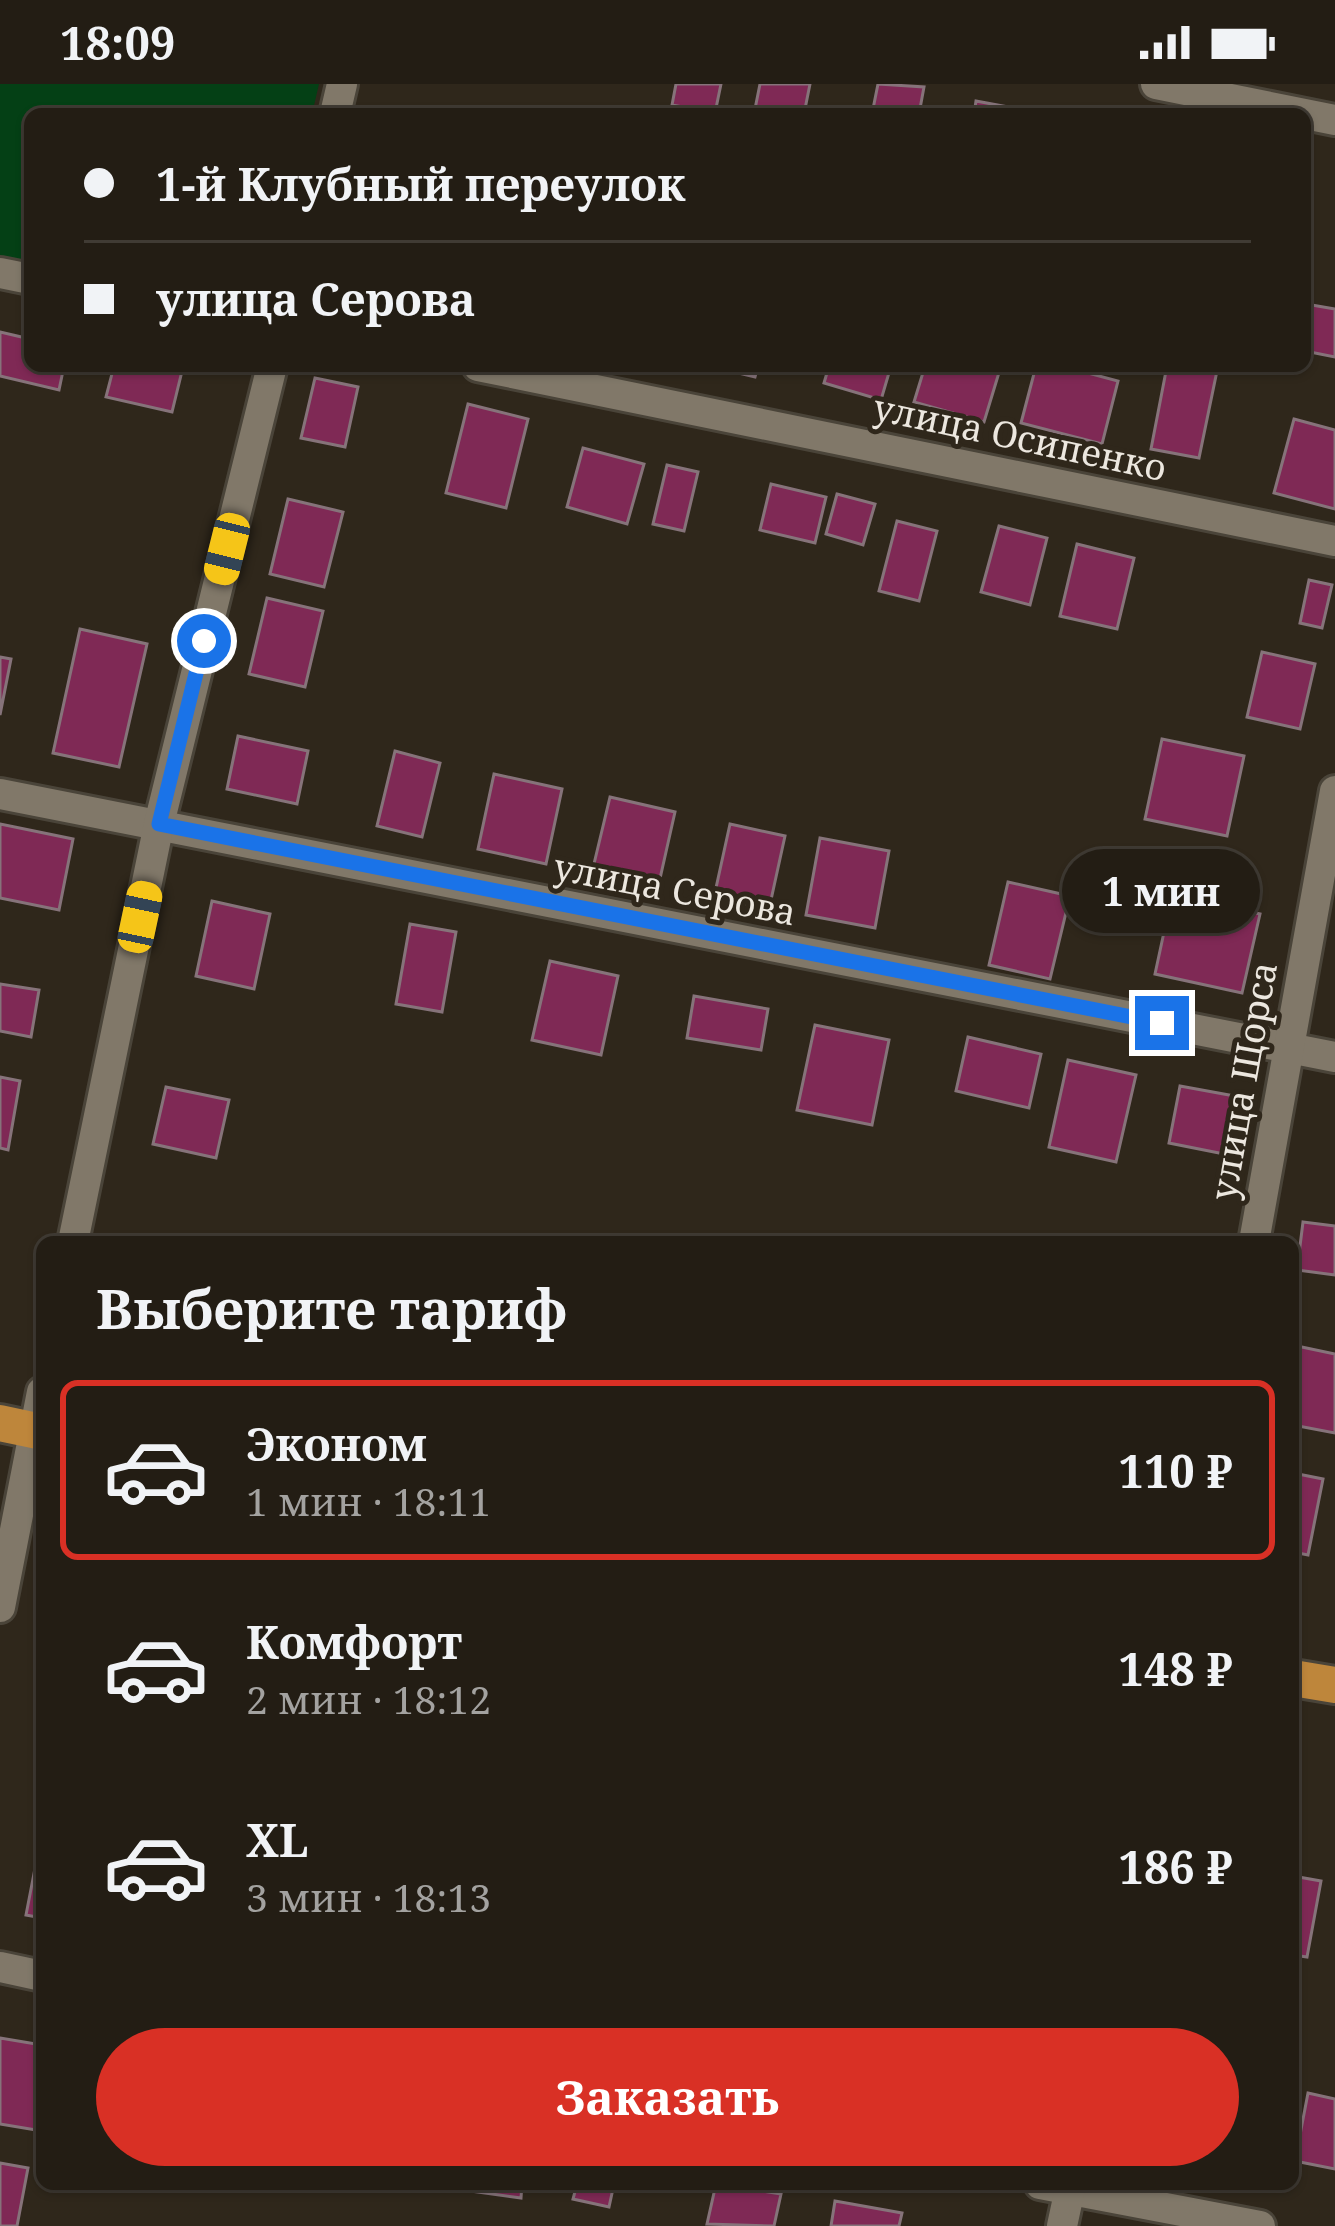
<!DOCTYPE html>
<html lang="ru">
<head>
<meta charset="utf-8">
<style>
  body { margin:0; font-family:"Noto Serif",serif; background:#2b261d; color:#f1f3f6; height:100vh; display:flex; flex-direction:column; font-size:45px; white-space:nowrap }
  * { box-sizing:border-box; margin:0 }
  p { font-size:39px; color:#a3a2a0 }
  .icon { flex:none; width:66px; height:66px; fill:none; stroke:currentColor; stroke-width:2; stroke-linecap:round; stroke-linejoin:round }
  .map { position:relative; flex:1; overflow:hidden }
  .side { position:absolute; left:36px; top:1152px; width:1263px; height:954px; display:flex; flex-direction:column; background:#231d14; border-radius:18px; box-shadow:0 3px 9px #0004,0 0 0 3px #403b34 }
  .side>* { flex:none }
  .guide { position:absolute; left:24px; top:24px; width:1287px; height:264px; border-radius:18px; box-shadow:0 3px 9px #0004,0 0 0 3px #403b34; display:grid; align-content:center; height:264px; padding:0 60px; background:#231d14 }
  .end { position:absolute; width:54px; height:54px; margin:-27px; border:15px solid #1a73e8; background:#fff; box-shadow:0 0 0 6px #fff }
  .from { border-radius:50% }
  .bubble { position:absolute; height:84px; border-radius:42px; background:#231d14; box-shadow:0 3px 9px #0004,0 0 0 3px #403b34; font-size:39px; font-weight:700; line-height:84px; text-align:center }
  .car { position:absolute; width:36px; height:72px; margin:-36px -18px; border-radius:15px; box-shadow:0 0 9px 3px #0007; background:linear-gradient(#f5c518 24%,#345 0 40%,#f5c518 0 76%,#345 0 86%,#f5c518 0) }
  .guide b { display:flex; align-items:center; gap:42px; height:114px; font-size:45px }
  .guide b+b { border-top:3px solid #403b34 }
  .guide i { width:30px; height:30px; background:#f1f3f6 }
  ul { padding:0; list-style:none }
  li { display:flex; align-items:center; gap:36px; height:180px; margin:0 24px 18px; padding:0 36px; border:6px solid transparent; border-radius:18px }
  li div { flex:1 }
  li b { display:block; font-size:45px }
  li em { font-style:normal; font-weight:700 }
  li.current { border-color:#d93025 }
  li>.icon { width:108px; height:108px; stroke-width:1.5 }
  h2 { padding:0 60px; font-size:54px; line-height:144px }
  .action { display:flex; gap:24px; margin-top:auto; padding:24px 60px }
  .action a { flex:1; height:138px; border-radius:72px; background:#d93025; color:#fff; font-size:48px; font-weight:700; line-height:138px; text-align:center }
  .status { display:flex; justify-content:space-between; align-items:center; height:84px; padding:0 60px; background:#231d14; direction:ltr }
  .status svg { height:33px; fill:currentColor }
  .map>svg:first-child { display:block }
</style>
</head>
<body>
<div class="status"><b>18:09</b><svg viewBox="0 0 49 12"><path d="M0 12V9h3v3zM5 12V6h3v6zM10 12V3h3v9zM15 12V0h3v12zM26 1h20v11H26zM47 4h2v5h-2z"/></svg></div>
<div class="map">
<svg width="1335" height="2142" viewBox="0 0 1335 2142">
  <rect width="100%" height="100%" fill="#2f271b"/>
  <path fill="#044015" d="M0 0H319L312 30H30V177L0 172Z"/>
  <g fill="#7f2955" stroke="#86737a" stroke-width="3">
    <path d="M676 0H721L715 29 672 21Z"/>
    <path d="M760 0H810L804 30H754Z"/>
    <path d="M878 0 924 3 919 30H872Z"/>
    <path d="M976 17 1024 26V30H974Z"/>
    <path d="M1306 220 1335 225V273L1305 267Z"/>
    <path d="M0 248 30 255V282H64L59 306 0 292Z"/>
    <path d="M114 282 182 287 172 328 106 313Z"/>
    <path d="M709 282H758L755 293Z"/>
    <path d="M829 282H891L881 316 824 299Z"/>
    <path d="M925 282H1001L984 338 914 318Z"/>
    <path d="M1036 282H1062L1118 297 1102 360 1021 339Z"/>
    <path d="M1167 282H1218L1199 374 1151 365Z"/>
    <path d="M315 294 358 303 345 363 301 354Z"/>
    <path d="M468 320 528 335 506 424 446 409Z"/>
    <path d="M1294 335 1335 346V425L1274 409Z"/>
    <path d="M583 364 644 380 627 440 567 423Z"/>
    <path d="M667 381 698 388 684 447 653 440Z"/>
    <path d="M771 400 826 413 815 459 760 446Z"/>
    <path d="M837 410 875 420 863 461 826 450Z"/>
    <path d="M288 415 343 428 324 503 270 490Z"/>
    <path d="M897 437 937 447 919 517 879 507Z"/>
    <path d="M999 442 1047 454 1030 521 981 508Z"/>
    <path d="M1077 460 1134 474 1117 545 1060 532Z"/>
    <path d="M1309 496 1332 501 1322 544 1300 539Z"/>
    <path d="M267 514 323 527 305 603 249 590Z"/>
    <path d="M80 545 147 560 119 683 53 669Z"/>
    <path d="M1262 568 1315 580 1300 645 1247 633Z"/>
    <path d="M0 573 11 575 0 631Z"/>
    <path d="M238 652 308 667 297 720 227 705Z"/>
    <path d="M1162 655 1244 672 1227 752 1145 735Z"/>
    <path d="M395 667 440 679 422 753 377 742Z"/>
    <path d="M494 690 562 705 546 780 478 765Z"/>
    <path d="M610 713 675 728 659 799 593 784Z"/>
    <path d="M0 740 73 755 59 826 0 814Z"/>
    <path d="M730 740 785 752 769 825 714 813Z"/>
    <path d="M820 754 889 767 875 844 806 831Z"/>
    <path d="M1096 769 1150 783 1134 845 1080 831Z"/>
    <path d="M1008 798 1070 812 1050 895 989 881Z"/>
    <path d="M1172 811 1260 830 1242 909 1155 890Z"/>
    <path d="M212 817 270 830 254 905 196 892Z"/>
    <path d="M410 840 456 848 442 928 396 920Z"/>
    <path d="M550 877 618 892 601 971 532 956Z"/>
    <path d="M0 900 39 906 31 953 0 947Z"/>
    <path d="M694 912 768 925 761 966 687 954Z"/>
    <path d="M815 941 889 956 872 1041 797 1026Z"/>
    <path d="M968 953 1041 970 1029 1024 956 1007Z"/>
    <path d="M1068 976 1136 991 1116 1078 1049 1063Z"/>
    <path d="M0 993 20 997 8 1066 0 1064Z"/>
    <path d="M1180 1002 1240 1013 1229 1071 1169 1059Z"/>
    <path d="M166 1003 229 1016 216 1074 153 1060Z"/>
    <path d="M1303 1138 1335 1142V1191L1297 1186Z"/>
    <path d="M1297 1262 1335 1270V1349L1293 1341Z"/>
    <path d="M1293 1389 1323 1395 1308 1471 1293 1468Z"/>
    <path d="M37 1774 42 1775V1834L26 1831Z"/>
    <path d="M1293 1792 1321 1797 1307 1873 1293 1871Z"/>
    <path d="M0 1954 42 1961V2047L0 2040Z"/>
    <path d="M1308 2009 1335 2015V2085L1295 2077Z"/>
    <path d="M0 2079 28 2084 17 2142H0Z"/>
    <path d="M464 2100H522L521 2114 463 2106Z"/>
    <path d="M577 2100H614L609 2123 573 2115Z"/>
    <path d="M716 2100 781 2110 774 2142 707 2140Z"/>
    <path d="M835 2117 902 2129 899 2142H831Z"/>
  </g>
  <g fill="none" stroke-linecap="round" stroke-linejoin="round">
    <g stroke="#4a4439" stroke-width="36">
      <g id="street">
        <path d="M1156 0 1335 36"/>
        <path d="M335 30 342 0"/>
        <path d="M0 189 30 195"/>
        <path d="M478 282 1335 457"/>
        <path d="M0 710 1335 973"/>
        <path d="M73 1158 159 740 272 282"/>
        <path d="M1254 1158 1335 707"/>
        <path d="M0 1523 42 1308"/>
        <path d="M0 1883 42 1892"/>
        <path d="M1040 2100 1260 2142"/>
        <path d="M1062 2142 1071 2100"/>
      </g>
    </g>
    <g stroke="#4a4439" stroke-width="42">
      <g id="primary">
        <path d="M0 1339 42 1348"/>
        <path d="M1293 1594 1335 1601"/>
      </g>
    </g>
    <use href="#street" stroke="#817869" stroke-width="30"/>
    <use href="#primary" stroke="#be863b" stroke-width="36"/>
  </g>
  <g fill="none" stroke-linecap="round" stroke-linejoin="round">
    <path stroke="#1a73e8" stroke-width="15" d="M204 557 159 740 1162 939"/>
  </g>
  <g text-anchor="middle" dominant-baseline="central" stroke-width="10" stroke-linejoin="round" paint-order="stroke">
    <g font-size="36" fill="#ece7df" stroke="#2f271b">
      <text transform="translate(1020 353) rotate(12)">улица Осипенко</text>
      <text transform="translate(675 805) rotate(11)">улица Серова</text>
      <text transform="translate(1243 997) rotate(-80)">улица Щорса</text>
    </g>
  </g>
</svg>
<i class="end from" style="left:204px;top:557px"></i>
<i class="end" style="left:1162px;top:939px"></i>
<div class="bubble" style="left:1062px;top:765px;width:198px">1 мин</div>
<i class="car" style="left:227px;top:465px;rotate:194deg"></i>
<i class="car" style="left:140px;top:833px;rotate:12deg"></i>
<div class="guide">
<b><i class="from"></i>1-й Клубный переулок</b>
<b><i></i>улица Серова</b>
</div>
<section class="side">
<h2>Выберите тариф</h2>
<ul>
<li class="current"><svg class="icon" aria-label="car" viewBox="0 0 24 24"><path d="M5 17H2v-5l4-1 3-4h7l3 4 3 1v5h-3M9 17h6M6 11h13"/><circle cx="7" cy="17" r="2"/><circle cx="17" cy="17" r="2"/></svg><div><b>Эконом</b><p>1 мин · 18:11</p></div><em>110 ₽</em></li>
<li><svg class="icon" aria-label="car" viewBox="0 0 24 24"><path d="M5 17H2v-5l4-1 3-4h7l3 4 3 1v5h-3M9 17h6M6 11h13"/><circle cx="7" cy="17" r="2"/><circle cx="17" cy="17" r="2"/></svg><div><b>Комфорт</b><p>2 мин · 18:12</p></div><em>148 ₽</em></li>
<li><svg class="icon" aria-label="car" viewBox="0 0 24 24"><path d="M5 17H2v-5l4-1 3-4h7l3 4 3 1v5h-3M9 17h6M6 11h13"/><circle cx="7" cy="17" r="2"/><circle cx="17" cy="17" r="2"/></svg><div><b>XL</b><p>3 мин · 18:13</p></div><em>186 ₽</em></li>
</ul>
<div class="action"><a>Заказать</a></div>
</section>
</div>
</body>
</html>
